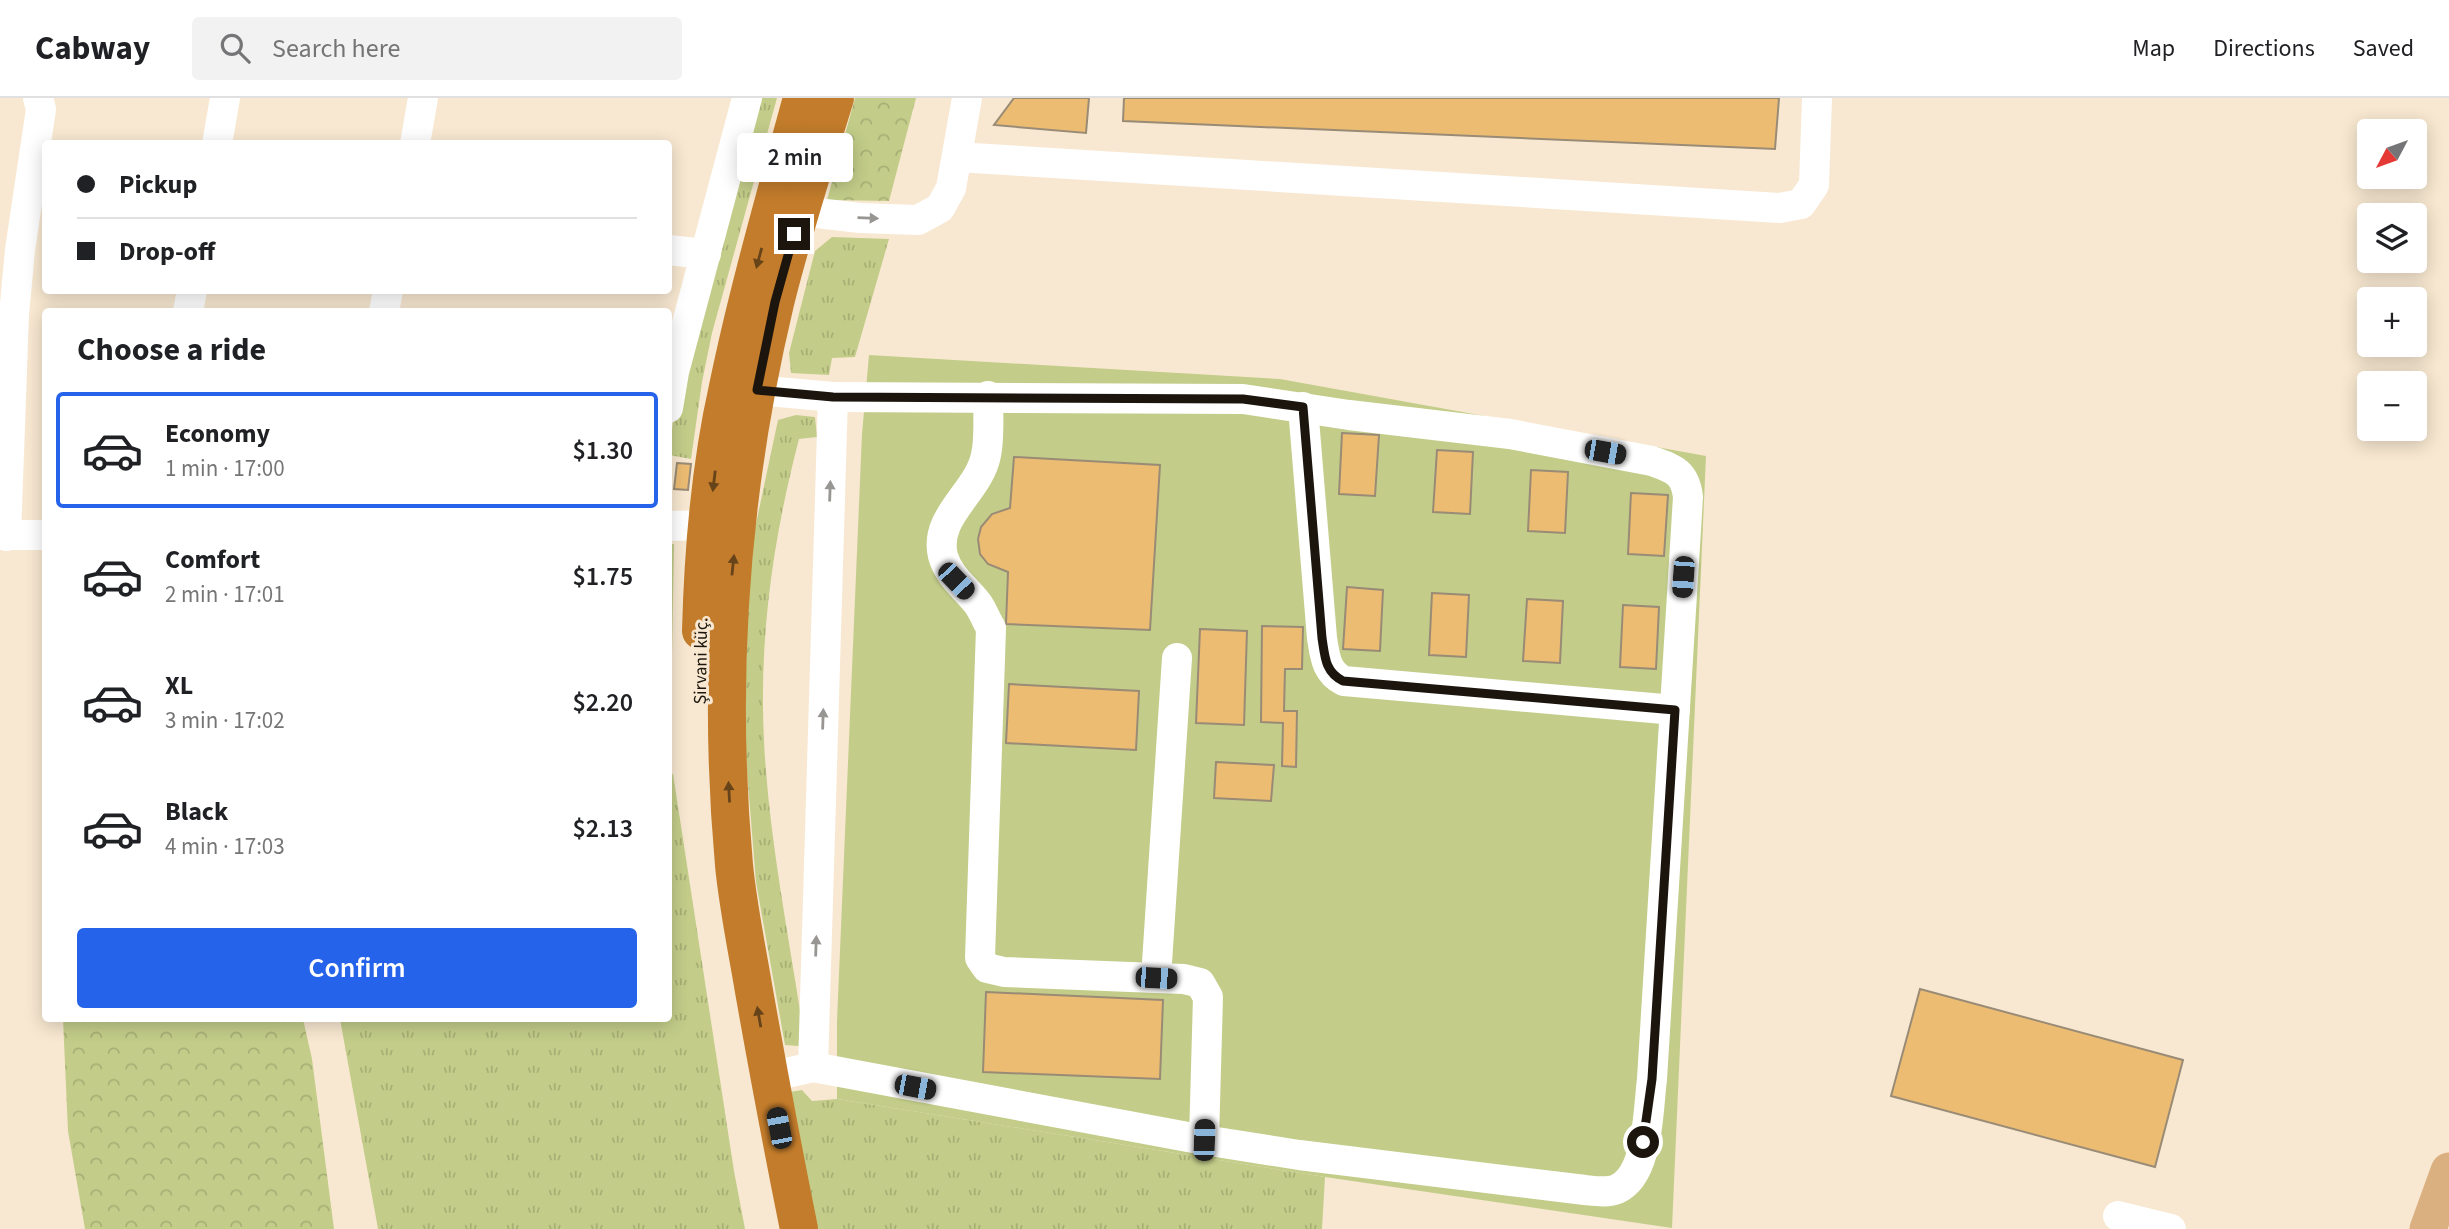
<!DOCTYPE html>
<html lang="en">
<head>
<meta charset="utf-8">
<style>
  body { margin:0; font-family:"Source Sans 3",sans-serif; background:#f2f2f2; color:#202124; height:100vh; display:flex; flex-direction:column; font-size:26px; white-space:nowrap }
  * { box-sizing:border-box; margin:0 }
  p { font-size:23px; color:#757577 }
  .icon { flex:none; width:38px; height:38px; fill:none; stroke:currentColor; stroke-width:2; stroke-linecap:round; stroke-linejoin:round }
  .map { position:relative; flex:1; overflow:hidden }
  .side { position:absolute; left:42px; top:210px; width:630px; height:714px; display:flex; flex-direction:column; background:#fff; border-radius:7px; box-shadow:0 4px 18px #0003 }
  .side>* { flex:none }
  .hud { position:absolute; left:42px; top:42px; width:630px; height:154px; border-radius:7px; box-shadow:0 4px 18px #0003; display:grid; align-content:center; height:154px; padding:0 35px; background:#fff }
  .needle { width:46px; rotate:229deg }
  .controls { position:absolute; left:2357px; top:21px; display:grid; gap:14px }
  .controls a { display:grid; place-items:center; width:70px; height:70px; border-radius:7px; background:#fff; box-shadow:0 4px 18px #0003; font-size:35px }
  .end { position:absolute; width:32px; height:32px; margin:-16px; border:9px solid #1b150d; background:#fff; box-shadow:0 0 0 4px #fff }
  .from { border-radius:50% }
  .bubble { position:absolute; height:49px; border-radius:7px; background:#fff; box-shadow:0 4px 18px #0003; font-size:23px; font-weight:600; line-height:49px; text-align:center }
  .car { position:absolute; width:21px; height:42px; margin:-21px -10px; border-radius:9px; box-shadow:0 0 5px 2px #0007; background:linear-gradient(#222 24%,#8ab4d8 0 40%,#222 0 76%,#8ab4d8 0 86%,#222 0) }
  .hud b { display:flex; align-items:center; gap:24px; height:66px; font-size:26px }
  .hud b+b { border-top:2px solid #e0e0e0 }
  .hud i { width:18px; height:18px; background:#202124 }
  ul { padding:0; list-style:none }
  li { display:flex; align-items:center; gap:21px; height:116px; margin:0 14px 10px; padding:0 21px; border:4px solid transparent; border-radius:7px }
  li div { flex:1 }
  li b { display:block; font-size:26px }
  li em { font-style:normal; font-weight:600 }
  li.on { border-color:#2563eb }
  li>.icon { width:63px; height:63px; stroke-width:1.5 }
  h2 { padding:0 35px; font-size:32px; line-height:84px }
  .primary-button { display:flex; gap:14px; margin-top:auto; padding:14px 35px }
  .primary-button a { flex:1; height:80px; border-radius:7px; background:#2563eb; color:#fff; font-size:28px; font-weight:600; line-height:80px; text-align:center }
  header { display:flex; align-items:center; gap:42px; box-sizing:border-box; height:98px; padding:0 35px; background:#fff; border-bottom:2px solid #e0e0e0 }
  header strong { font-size:33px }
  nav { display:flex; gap:38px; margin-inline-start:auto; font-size:24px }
  .search { width:490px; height:63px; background:#f2f2f2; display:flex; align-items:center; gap:18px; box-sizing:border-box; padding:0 24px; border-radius:7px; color:#757577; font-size:26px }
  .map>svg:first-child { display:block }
</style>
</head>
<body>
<header>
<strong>Cabway</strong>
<div class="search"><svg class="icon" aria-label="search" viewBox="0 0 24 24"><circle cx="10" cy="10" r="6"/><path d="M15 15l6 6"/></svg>Search here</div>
<nav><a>Map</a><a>Directions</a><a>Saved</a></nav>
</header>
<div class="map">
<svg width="2449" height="1131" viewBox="0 0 2449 1131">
  <defs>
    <pattern id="grass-tufts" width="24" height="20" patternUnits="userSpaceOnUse" patternTransform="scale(1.75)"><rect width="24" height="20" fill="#c3cd89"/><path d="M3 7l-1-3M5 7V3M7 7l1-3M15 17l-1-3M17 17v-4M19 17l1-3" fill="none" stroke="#a7af75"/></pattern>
    <pattern id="forest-crowns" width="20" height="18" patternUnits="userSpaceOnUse" patternTransform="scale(1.75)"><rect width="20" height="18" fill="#c3cd89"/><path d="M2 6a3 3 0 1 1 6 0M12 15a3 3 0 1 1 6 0" fill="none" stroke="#a7af75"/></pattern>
  </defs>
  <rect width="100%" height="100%" fill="#f8e8d1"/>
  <g fill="url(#grass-tufts)">
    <path d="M756 0H777L712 235 702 284 691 361 669 357 673 323Z"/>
    <path d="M832 139 889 141 855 259 832 260 829 277 791 275 789 255 815 153Z"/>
    <path d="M796 317 815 319 817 339 799 341C776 429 762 518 763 609 764 717 787 825 803 932L799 948 785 947 756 784 741 600 747 468 778 322Z"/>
    <path d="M669 446H674L670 668H669Z"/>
    <path d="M673 676 734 1073 745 1131H378L340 921 668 920V677Z"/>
    <path d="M802 992 812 1003 837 1001 1325 1079 1322 1131H817L790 994Z"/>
  </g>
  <g fill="url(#forest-crowns)">
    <path d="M855 0H916L889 103 827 102Z"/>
    <path d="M63 921H303L312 961 334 1131H85L68 1033Z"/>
  </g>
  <path fill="#c3cd89" d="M869 257 1280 281 1706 358 1672 1130 1325 1079 837 1001V923L862 336Z"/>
  <g fill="#ecbc73" stroke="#998b75" stroke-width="2">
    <path d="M1014 0H1089L1086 35 994 27Z"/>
    <path d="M1124 0H1779L1775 51 1123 23Z"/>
    <path d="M1342 335 1379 337 1375 398 1339 396Z"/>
    <path d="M1437 352 1473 354 1470 416 1433 414Z"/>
    <path d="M1014 359 1160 367 1150 532 1006 526 1008 474 988 466 980 456 978 441 981 429 992 416 1010 410Z"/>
    <path d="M677 365 691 366 688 392 674 391Z"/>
    <path d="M1531 372 1568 374 1565 435 1528 433Z"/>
    <path d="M1631 395 1668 397 1664 458 1628 456Z"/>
    <path d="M1347 489 1383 492 1380 553 1343 551Z"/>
    <path d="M1432 495 1469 497 1466 559 1429 557Z"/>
    <path d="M1527 501 1563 503 1560 565 1523 563Z"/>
    <path d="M1623 507 1659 509 1656 571 1620 569Z"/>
    <path d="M1262 528 1303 529 1302 571H1285L1284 613H1297L1296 669 1282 668 1283 625 1261 624Z"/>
    <path d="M1200 531 1247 533 1244 627 1196 625Z"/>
    <path d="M1009 586 1139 593 1136 652 1006 645Z"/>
    <path d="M1216 664 1274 667 1271 703 1214 700Z"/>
    <path d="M1920 891 2183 962 2155 1069 1891 998Z"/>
    <path d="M986 894 1163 902 1160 981 983 974Z"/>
  </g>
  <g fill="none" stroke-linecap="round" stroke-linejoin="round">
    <g stroke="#fff" stroke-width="30">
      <path d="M217 46 225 0"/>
      <path d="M415 46 423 0"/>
      <path d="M957 59 1780 110 1801 106 1814 87 1817 0"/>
      <path d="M800 113 860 120 918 122 940 110 951 90 967 0"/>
      <path d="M668 152 706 156"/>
      <path d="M188 214 192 192"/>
      <path d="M384 214 388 192"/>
      <path d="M756 292 833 299 813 969 769 979"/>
      <path d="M988 298C988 317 990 339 986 357 979 394 933 418 943 458 949 479 966 490 978 506 983 513 986 522 991 530L980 860 987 870 1004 874 1156 880 1184 881 1200 885 1208 899 1204 1042"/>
      <path d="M1303 309 1322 540C1325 559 1326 574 1344 583L1675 612"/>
      <path d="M668 310 674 274 747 0"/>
      <path d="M668 428 708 427"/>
      <path d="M0 437H46"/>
      <path d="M6 438 14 217 20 152 41 11 38 0"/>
      <path d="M1156 880 1177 560"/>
      <path d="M813 969 1204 1042 1299 1057 1585 1092C1595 1093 1608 1095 1617 1091 1649 1077 1648 1011 1652 981L1688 399C1685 374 1674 371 1652 363L1510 336 1349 317 1243 301 833 299"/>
      <path d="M2118 1118 2171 1131"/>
    </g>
    <path stroke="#dbb080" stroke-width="37" d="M2428 1131 2449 1073"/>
    <g stroke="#c37c2b" stroke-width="38">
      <path d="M701 533C703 456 711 364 728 289 748 192 776 96 802 0"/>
      <path d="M799 1131C783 1052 768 972 754 893 747 851 738 809 734 767 717 579 731 389 775 205 792 136 814 68 835 0"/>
    </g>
  </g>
  <defs><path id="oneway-solid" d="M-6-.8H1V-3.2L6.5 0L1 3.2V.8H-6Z" transform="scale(1.75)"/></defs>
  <g fill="#989692">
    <use href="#oneway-solid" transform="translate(868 120) rotate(2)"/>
    <use href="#oneway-solid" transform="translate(830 393) rotate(-88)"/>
    <use href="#oneway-solid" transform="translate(823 621) rotate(-88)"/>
    <use href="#oneway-solid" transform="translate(816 848) rotate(-88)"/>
  </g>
  <g fill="#67431a">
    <use href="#oneway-solid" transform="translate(759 160) rotate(105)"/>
    <use href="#oneway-solid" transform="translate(714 383) rotate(97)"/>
    <use href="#oneway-solid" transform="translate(733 467) rotate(-84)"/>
    <use href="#oneway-solid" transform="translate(729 694) rotate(-93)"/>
    <use href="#oneway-solid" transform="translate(759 919) rotate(-100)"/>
  </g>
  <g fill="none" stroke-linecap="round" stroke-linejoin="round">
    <path stroke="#1b150d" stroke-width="9" d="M794 136 775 204 757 292 833 299 1243 301 1303 309 1322 540C1325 559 1325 574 1343 583L1675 612 1652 981 1643 1044"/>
  </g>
  <g text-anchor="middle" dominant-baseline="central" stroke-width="6" stroke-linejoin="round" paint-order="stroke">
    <g font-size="18" fill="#1b150d" stroke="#f8e8d1">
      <text transform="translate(701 563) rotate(-89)">Şirvani küç.</text>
    </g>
  </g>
</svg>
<div class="controls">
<a><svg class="needle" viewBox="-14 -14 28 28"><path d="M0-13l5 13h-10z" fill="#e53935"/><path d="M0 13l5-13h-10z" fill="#757577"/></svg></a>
<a><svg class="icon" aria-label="layers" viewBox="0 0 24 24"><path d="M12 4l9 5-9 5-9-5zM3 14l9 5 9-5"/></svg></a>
<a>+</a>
<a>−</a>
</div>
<i class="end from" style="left:1643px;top:1044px"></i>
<i class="end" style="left:794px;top:136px"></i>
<div class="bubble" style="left:737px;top:35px;width:116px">2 min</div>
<i class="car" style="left:1605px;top:354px;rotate:100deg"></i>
<i class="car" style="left:1683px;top:479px;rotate:184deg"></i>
<i class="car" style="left:956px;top:483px;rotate:136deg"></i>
<i class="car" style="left:1156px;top:880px;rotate:93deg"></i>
<i class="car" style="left:915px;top:989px;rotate:101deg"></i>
<i class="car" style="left:779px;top:1030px;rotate:349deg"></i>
<i class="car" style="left:1204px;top:1042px;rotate:2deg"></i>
<div class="hud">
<b><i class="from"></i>Pickup</b>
<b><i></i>Drop-off</b>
</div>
<section class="side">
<h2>Choose a ride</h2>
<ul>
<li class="on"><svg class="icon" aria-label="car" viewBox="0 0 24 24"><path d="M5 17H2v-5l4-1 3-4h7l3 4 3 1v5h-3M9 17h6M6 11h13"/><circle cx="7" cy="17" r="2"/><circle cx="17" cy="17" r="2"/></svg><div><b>Economy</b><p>1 min · 17:00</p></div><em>$1.30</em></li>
<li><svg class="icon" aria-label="car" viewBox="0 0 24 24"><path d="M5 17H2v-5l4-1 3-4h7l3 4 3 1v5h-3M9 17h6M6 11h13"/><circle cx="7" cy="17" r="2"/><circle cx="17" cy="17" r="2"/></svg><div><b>Comfort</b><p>2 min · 17:01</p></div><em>$1.75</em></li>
<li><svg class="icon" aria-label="car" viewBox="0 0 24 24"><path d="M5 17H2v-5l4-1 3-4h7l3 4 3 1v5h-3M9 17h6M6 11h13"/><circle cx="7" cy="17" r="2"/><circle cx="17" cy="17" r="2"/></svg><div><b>XL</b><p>3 min · 17:02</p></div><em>$2.20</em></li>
<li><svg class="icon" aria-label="car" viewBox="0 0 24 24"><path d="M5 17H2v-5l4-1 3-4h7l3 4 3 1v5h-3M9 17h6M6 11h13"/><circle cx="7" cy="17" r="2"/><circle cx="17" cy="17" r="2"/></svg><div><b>Black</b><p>4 min · 17:03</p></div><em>$2.13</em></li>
</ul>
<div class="primary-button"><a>Confirm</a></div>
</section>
</div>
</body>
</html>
